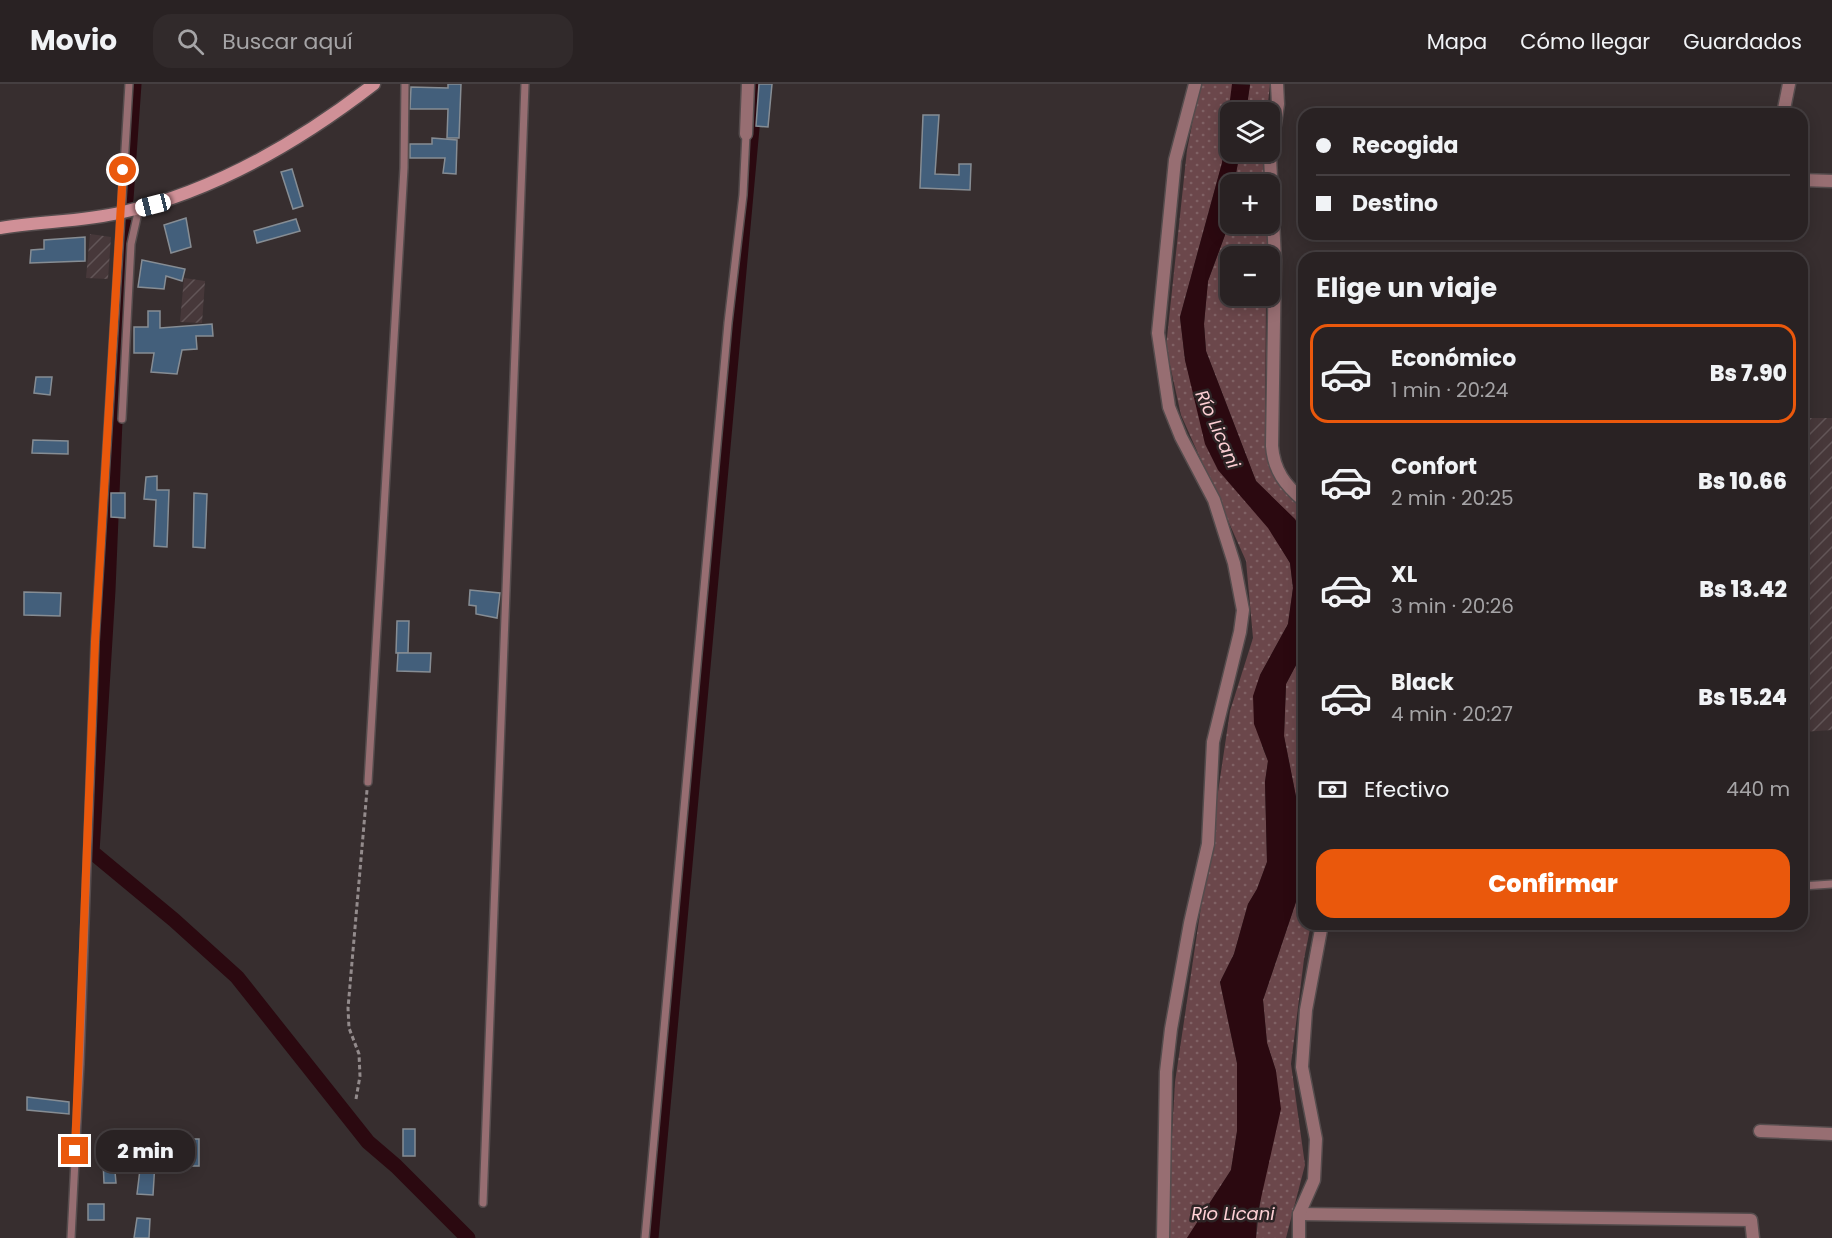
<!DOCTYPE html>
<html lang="es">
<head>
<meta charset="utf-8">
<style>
  body { margin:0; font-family:Poppins,sans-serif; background:#312a2b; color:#f1f3f6; height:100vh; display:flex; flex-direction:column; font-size:22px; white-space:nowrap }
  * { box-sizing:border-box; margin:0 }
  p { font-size:20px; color:#a5a4a6 }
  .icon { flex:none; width:33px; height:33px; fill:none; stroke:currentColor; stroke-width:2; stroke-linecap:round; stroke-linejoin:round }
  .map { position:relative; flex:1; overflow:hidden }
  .side { position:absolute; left:1298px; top:168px; width:510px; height:678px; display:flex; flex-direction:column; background:#292223; border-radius:18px; box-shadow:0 3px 15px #0003,0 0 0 2px #453f41 }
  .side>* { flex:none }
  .hud { position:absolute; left:1298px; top:24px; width:510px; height:132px; border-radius:18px; box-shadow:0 3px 15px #0003,0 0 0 2px #453f41; display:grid; align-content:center; height:132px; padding:0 18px; background:#292223 }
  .controls { position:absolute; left:1220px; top:18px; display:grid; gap:12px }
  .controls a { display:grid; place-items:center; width:60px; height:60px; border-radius:12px; background:#292223; box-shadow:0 3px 15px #0003,0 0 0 2px #453f41; font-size:30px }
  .end { position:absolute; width:27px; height:27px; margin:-14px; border:8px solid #ea580c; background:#fff; box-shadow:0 0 0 3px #fff }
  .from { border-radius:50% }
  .bubble { position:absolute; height:42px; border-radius:18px; background:#292223; box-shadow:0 3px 15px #0003,0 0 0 2px #453f41; font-size:20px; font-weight:800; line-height:42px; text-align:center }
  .car { position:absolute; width:18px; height:36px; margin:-18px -9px; border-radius:8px; box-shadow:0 0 4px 2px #0007; background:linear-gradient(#fff 24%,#345 0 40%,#fff 0 76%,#345 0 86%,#fff 0) }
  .hud b { display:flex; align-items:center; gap:21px; height:57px; font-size:22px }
  .hud b+b { border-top:2px solid #453f41 }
  .hud i { width:15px; height:15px; background:#f1f3f6 }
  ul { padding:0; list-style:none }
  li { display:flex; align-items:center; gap:18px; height:99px; margin:0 12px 9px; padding:0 6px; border:3px solid transparent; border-radius:18px }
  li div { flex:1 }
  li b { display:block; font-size:22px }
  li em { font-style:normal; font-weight:800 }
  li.active { border-color:#ea580c }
  li>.icon { width:54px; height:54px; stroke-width:1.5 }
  h2 { padding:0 18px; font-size:27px; line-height:72px }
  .pay { display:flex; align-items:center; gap:15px; height:66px; padding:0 18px; font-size:22px }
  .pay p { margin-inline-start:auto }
  .button { display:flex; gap:12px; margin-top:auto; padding:12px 18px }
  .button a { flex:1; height:69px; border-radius:18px; background:#ea580c; color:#fff; font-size:24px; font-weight:800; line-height:69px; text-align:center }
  header { display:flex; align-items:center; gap:36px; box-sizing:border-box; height:84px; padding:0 30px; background:#292223; border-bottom:2px solid #453f41 }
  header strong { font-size:28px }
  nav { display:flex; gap:33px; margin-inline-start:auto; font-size:21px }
  .search { width:420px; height:54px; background:#312a2b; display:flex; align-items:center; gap:15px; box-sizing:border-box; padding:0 21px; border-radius:18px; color:#a5a4a6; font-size:22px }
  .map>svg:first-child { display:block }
</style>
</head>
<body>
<header>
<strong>Movio</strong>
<div class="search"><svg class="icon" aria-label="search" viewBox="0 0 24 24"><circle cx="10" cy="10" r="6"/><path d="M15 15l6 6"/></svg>Buscar aquí</div>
<nav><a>Mapa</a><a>Cómo llegar</a><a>Guardados</a></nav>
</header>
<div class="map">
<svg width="1832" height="1154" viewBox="0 0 1832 1154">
  <defs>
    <pattern id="industrial-furrows" width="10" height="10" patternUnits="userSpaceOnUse" patternTransform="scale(1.5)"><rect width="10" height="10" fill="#47383a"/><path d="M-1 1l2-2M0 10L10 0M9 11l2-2" fill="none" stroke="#625557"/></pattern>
    <pattern id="grass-dots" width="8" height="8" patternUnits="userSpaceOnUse" patternTransform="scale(1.5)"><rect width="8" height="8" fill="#6b474b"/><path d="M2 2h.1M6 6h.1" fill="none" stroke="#806265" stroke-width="1.8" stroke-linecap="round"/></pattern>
  </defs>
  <rect width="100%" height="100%" fill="#372e2f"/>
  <g fill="url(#industrial-furrows)">
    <path d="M90 150 111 153 108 195 86 194Z"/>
    <path d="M184 194 205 197 202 239 180 238Z"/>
    <path d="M1802 334H1832V646L1802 648Z"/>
  </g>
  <g fill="url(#grass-dots)">
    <path d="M1200 0H1232V11L1222 79 1180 233 1185 276 1195 314 1290 479 1293 504 1288 540 1260 591 1262 662 1268 677 1265 698 1267 778 1257 805 1248 820 1234 870 1220 898 1237 979V1048L1231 1086 1187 1154H1166L1175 998 1230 627 1253 554 1246 477 1181 331 1166 263 1187 66Z"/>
    <path d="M1250 0H1270L1267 28H1246Z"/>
    <path d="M1240 68H1266L1267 100H1234Z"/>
    <path d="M1230 123V140H1267V172H1230V212H1266L1265 348 1279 392 1303 430V450L1294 435 1256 397 1206 267 1204 240 1208 197 1225 151Z"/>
    <path d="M1303 568V748L1284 652 1286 600Z"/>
    <path d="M1303 797 1304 840H1311L1304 875 1291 980 1305 1081 1286 1154H1256L1276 987 1267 959 1263 916Z"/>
  </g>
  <path fill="#2b0910" d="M1232 0 1250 1 1246 28H1230V68H1240L1234 100H1230V123L1225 151 1208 197 1204 240 1206 267 1256 397 1295 435 1303 450V568L1286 600 1284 652 1303 748V797L1263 916 1267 959 1276 987 1281 1025 1257 1132 1256 1154H1187L1231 1086 1237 1047V979L1220 898 1234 870 1248 820 1257 805 1267 778 1265 698 1268 677 1254 640 1253 612 1260 591 1288 540 1293 504 1290 479 1268 444 1218 386 1205 360 1185 276 1180 233 1222 79Z"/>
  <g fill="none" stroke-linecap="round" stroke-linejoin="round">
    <g stroke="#2b0910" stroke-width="15">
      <path d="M126 115 134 0"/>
      <path d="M128 143 122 167 108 506 92 768 174 836 237 893 368 1058 396 1082 468 1154"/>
      <path d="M651 1154 756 0"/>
    </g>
  </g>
  <g fill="#435f7b" stroke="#868d94" stroke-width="1.5">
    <path d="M448 0H461L459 54H447L448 25H410L411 3 448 4Z"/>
    <path d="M759 0H772L768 43 756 42Z"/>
    <path d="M923 31H939L935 90 959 91V80H971L970 106 920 104Z"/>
    <path d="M432 54 457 56 456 90 443 89 445 74H410V60H432Z"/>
    <path d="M292 85 303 122 293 125 281 88Z"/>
    <path d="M186 134 191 163 171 169 164 141Z"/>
    <path d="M296 135 300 147 257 159 254 147Z"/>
    <path d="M85 153V177L30 179 31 166 44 165V156Z"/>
    <path d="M142 176 185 185 182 197 166 192 164 205 138 203Z"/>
    <path d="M148 227H160V244L212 240 213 252H196L197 265 182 266 177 290 151 288 154 269H134V243H148Z"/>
    <path d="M36 293H52L50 311 34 309Z"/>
    <path d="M33 356 68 357V370L32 369Z"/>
    <path d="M157 392V406H169L167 463 154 462 156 416 144 415 146 393Z"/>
    <path d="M111 409H125V434L111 433Z"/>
    <path d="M194 409 207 410 205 464 193 463Z"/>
    <path d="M470 506 500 509 497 534 476 530V522L469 521Z"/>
    <path d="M24 508 61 509 60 532 24 531Z"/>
    <path d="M397 537H409L408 569H396Z"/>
    <path d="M398 569H431L430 588 397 587Z"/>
    <path d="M27 1013 69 1018V1030L27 1026Z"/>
    <rect x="403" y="1045" width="12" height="27"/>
    <path d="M186 1055H199V1082H187Z"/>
    <path d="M103 1076H114L116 1099H104Z"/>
    <path d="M141 1077 155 1078 153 1111 137 1110Z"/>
    <rect x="88" y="1120" width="16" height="16"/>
    <path d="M137 1134 150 1135 149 1154H134Z"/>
  </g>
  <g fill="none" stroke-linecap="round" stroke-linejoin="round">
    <g stroke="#554c4d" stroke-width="10">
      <g id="lane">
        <path d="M122 335 131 160 139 124"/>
        <path d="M368 698 404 84 405 0"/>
        <path d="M1802 802 1832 800"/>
        <path d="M483 1119 525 0"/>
        <path d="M71 1154 80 980 95 558 129 0"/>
        <path d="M645 1154 728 239 743 111 746 50"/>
      </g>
    </g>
    <g stroke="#554c4d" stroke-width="15">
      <g id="street">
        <path d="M1277 0 1278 20 1270 73 1275 176 1272 362C1274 387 1285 401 1304 417"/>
        <path d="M1783 30 1789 0"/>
        <path d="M746 50 748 0"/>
        <path d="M1802 96 1832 97"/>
        <path d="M1760 1047 1832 1050"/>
        <path d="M1299 1130 1751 1136 1753 1154"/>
        <path d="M1163 1154 1166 988 1171 945 1190 839 1208 760 1213 658 1240 548 1243 526 1234 479 1214 416 1181 353 1169 323 1158 249 1175 76 1195 0"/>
        <path d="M1299 1154V1130L1314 1096 1316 1055 1302 983 1306 926 1322 840"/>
      </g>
    </g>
    <g stroke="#554c4d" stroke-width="15">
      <path id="secondary" d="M0 144C40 137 83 138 123 128 215 107 299 58 374 0"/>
    </g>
    <path stroke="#938b8c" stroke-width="3" stroke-dasharray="4.5 3" stroke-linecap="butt" d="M356 1015 360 992 359 970 349 944 348 924 367 706"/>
    <use href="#lane" stroke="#976e72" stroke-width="7"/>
    <use href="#street" stroke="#976e72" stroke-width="12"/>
    <use href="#secondary" stroke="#d09097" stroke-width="12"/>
  </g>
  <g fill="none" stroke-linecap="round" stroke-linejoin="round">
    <path stroke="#ea580c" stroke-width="8" d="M75 1067 95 558 123 86"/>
  </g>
  <g text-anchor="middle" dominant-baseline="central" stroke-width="5" stroke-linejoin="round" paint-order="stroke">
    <g font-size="18" font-style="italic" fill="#fed0d5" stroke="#2d2425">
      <text transform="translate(1218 345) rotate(66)">Río Licani</text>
      <text x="1233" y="1129">Río Licani</text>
    </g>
  </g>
</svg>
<div class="controls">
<a><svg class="icon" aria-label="layers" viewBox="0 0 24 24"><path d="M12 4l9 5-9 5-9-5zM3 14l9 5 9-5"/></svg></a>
<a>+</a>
<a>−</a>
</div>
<i class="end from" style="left:123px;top:86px"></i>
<i class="end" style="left:75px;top:1067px"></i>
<div class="bubble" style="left:96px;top:1046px;width:99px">2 min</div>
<i class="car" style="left:153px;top:121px;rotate:256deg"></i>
<div class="hud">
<b><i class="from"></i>Recogida</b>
<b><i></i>Destino</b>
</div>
<section class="side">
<h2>Elige un viaje</h2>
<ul>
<li class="active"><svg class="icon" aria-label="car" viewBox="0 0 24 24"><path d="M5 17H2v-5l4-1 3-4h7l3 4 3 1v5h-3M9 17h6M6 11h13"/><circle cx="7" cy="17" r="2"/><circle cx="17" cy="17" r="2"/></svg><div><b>Económico</b><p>1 min · 20:24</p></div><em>Bs 7.90</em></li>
<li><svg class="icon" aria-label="car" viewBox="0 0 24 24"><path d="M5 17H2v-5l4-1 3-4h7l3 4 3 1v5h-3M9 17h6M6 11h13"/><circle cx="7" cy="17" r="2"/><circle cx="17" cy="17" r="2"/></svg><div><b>Confort</b><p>2 min · 20:25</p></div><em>Bs 10.66</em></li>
<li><svg class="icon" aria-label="car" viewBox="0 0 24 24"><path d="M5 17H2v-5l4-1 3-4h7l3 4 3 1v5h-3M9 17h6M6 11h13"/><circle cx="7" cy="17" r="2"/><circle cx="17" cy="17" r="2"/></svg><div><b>XL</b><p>3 min · 20:26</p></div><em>Bs 13.42</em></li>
<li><svg class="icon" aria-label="car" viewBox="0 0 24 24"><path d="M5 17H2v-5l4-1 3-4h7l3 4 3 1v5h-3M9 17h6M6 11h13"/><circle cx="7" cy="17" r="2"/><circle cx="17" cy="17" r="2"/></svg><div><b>Black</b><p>4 min · 20:27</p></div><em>Bs 15.24</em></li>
</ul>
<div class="pay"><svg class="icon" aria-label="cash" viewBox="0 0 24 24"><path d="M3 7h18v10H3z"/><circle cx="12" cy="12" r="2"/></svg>Efectivo<p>440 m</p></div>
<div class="button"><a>Confirmar</a></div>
</section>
</div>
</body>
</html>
